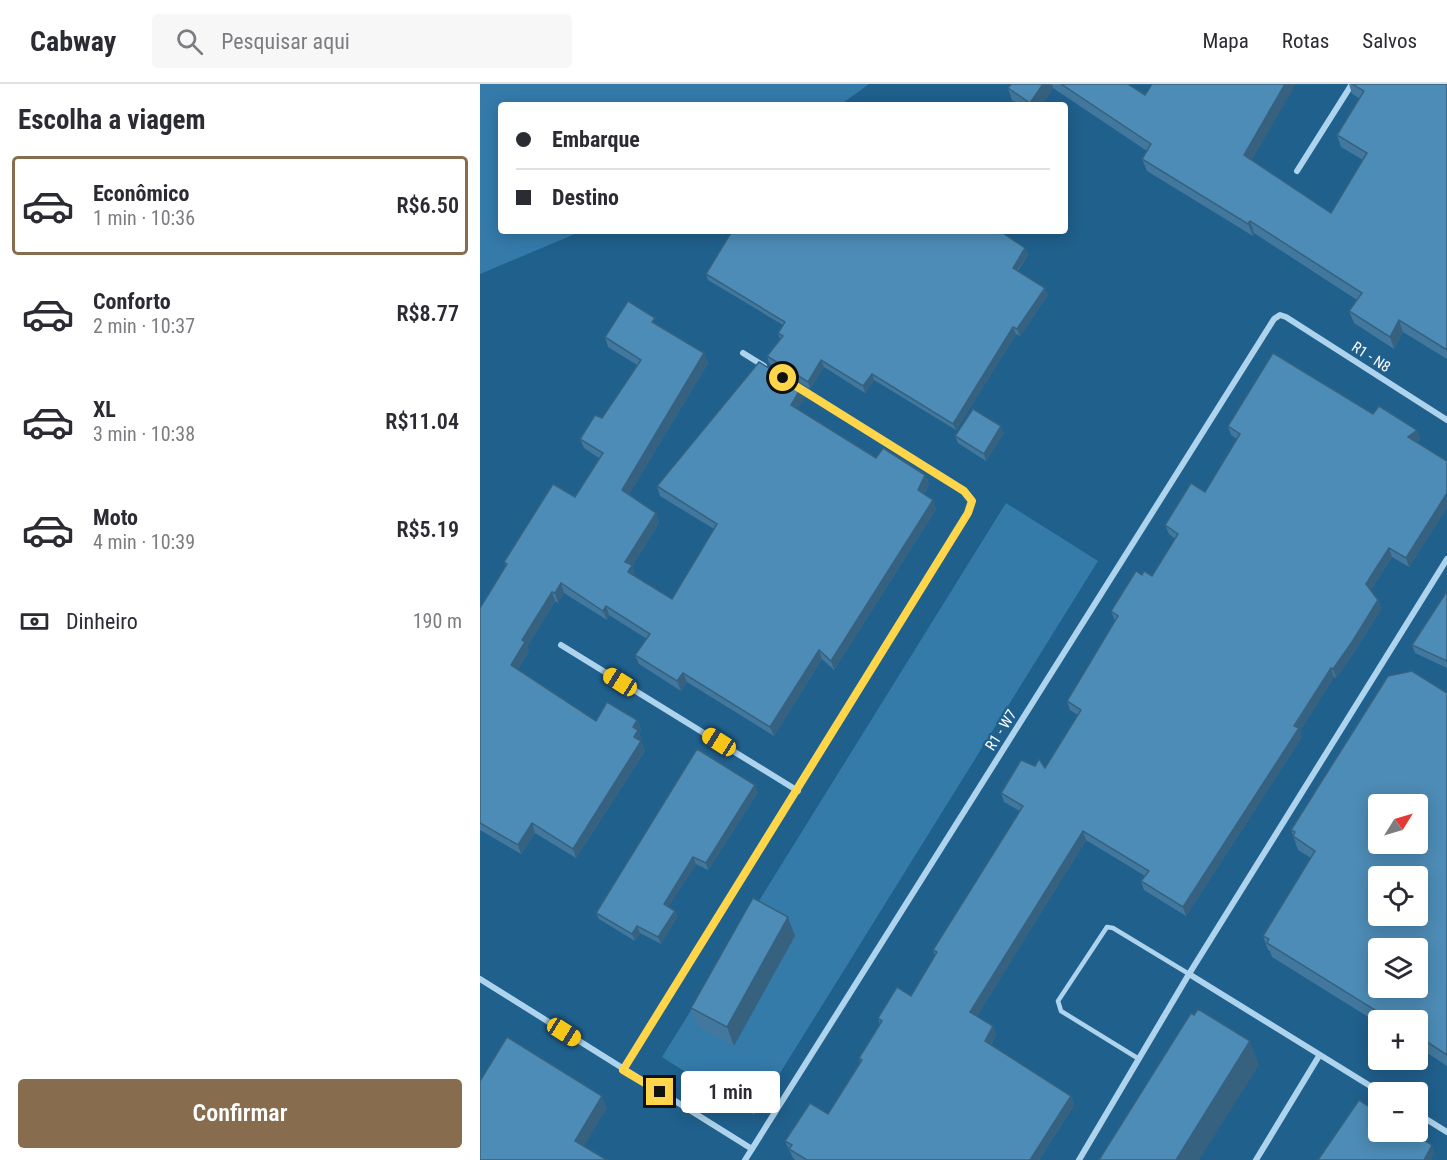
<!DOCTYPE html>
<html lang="pt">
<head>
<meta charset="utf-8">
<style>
  body { margin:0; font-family:"Roboto Condensed",sans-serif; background:#f7f7f7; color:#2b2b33; height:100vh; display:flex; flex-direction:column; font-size:22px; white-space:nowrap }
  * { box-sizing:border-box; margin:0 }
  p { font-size:20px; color:#7c7c81 }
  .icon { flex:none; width:33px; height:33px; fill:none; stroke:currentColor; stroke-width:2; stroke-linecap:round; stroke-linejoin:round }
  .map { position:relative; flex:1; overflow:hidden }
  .drawer { display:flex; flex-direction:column; background:#fff; width:480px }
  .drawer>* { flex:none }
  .banner { position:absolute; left:18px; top:18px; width:570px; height:132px; border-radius:6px; box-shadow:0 3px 15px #0003; display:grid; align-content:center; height:132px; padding:0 18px; background:#fff }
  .needle { width:39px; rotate:53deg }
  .buttons { position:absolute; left:888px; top:710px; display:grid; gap:12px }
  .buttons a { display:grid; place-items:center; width:60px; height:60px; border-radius:6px; background:#fff; box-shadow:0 3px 15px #0003; font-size:30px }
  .end { position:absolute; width:27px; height:27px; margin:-14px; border:8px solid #ffd54a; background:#111; box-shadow:0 0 0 3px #111 }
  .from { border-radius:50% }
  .bubble { position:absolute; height:42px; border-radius:6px; background:#fff; box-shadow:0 3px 15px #0003; font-size:20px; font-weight:600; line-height:42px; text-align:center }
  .car { position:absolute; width:18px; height:36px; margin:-18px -9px; border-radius:8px; box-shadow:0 0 4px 2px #0007; background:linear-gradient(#f5c518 24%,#345 0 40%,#f5c518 0 76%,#345 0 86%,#f5c518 0) }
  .banner b { display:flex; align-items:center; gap:21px; height:57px; font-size:22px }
  .banner b+b { border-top:2px solid #e1e1e2 }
  .banner i { width:15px; height:15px; background:#2b2b33 }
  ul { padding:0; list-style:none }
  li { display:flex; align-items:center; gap:18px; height:99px; margin:0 12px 9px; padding:0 6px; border:3px solid transparent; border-radius:6px }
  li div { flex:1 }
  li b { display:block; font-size:22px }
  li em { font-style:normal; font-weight:600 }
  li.active { border-color:#886c4e }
  li>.icon { width:54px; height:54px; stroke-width:1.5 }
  h2 { padding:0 18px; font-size:27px; line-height:72px }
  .pay { display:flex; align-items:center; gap:15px; height:66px; padding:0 18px; font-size:22px }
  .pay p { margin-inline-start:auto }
  .cta { display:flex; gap:12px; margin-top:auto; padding:12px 18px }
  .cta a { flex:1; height:69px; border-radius:6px; background:#886c4e; color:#fff; font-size:24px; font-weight:600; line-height:69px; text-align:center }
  header { display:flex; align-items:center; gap:36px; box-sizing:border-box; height:84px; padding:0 30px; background:#fff; border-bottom:2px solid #e1e1e2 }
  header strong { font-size:28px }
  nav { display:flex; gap:33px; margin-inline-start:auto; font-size:21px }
  .search { width:420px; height:54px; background:#f7f7f7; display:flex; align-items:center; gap:15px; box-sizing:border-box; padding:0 21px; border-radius:6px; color:#7c7c81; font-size:22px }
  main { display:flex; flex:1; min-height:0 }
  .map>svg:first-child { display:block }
</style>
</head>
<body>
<header>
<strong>Cabway</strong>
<div class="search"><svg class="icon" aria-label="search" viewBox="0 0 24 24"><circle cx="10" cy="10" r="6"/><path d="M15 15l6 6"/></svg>Pesquisar aqui</div>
<nav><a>Mapa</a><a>Rotas</a><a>Salvos</a></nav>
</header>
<main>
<section class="drawer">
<h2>Escolha a viagem</h2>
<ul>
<li class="active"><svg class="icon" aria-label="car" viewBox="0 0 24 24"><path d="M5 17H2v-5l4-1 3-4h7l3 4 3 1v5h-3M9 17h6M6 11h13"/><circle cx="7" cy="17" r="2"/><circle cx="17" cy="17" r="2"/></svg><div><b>Econômico</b><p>1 min · 10:36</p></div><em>R$6.50</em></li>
<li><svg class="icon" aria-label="car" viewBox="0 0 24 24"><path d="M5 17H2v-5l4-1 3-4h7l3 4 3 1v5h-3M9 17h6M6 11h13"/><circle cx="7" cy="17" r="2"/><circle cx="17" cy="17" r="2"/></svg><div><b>Conforto</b><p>2 min · 10:37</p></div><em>R$8.77</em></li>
<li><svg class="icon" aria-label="car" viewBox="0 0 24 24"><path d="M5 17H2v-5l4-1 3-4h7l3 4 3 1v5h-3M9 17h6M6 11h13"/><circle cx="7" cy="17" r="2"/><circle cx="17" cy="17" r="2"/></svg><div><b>XL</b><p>3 min · 10:38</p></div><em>R$11.04</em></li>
<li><svg class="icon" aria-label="car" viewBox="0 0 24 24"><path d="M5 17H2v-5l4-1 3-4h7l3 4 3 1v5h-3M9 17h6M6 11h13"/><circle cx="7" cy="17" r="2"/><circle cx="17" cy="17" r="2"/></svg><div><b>Moto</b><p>4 min · 10:39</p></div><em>R$5.19</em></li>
</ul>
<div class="pay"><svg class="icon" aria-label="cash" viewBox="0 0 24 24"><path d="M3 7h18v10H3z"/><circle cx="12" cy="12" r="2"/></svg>Dinheiro<p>190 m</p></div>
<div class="cta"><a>Confirmar</a></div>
</section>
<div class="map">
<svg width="967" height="1076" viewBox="0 0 967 1076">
  <rect width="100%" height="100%" fill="#20608d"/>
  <g fill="#347baa">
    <path d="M0 0H389L360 21H21V147H102L0 190Z"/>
    <path d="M526 419 618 477 274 1031 182 973Z"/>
  </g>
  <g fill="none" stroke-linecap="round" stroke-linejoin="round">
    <path stroke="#aed3ec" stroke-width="4.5" d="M659 975 581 927 578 917 627 843 633 844 709 890"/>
    <g stroke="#aed3ec" stroke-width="6">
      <path d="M817 87 872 0"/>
      <path d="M263 269 284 282"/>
      <path d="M81 561 318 707"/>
      <path d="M709 890 900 1008"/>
      <path d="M0 895 272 1065"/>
      <path d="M143 986 488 429 492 417 484 407 316 302"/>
      <path d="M938 1030 967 1048"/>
      <path d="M265 1076 794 235 800 231 806 233 967 336"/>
      <path d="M599 1076 709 890 967 475"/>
      <path d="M776 1076 839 972"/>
    </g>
  </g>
  <g fill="#42789d">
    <path d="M531 0H648L772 76 851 129 883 76 861 63 857 51 879 14 872 10 869 0H967V275L923 248 914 265 874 239 869 227 877 216 774 149 773 152 667 87 662 75 667 67 573 4 562 21H539L532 16 528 4Z"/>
    <path d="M545 164 548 171 538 187 568 211 540 252 536 250 476 346 394 296 385 309 344 283 330 305 289 279 287 272 300 255 298 249 303 241 228 196 226 190Z"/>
    <path d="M177 241 224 269 228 279 149 410 176 429 179 439 152 482 155 491V492L192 515 234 445 180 412 177 402 325 314 317 325 396 374 445 391 449 400 444 410 456 425 354 586 342 575 294 652 207 598 201 607 159 580 155 571 167 555 129 531 127 536 84 509 78 519 75 517 47 563 49 567 38 585 116 637 157 636 161 646 159 649 161 655 160 657 165 667 96 774 55 749 41 770 0 746V524L26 482 24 478 95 413 119 374 104 364 100 355 122 334 157 281 128 263 125 253Z"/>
    <path d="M893 330 937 346 940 355 937 358 967 377V423L929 483 912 473 899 493 891 506 898 516 901 525 875 567 856 594 854 593 820 647 822 653 706 832 664 806 661 797 665 792 606 756 497 932 513 942 516 951 511 961 591 1012 594 1021 559 1076H315L313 1074 305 1057 348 1030 380 978 379 974 400 941 398 934 431 912 455 872 453 866 540 727 524 718 521 709 555 682 565 684 598 631 590 626 587 617 635 537 631 527 662 491 672 492 695 455 689 450 685 441 725 408 757 355 751 351 748 342Z"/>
    <path d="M524 349 506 377 478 359 475 352Z"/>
    <path d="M967 507V584L935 569 932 561Z"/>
    <path d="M967 609V982L938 963V936H898V939L792 873 790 867 788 866 783 852 831 774 818 766 811 746Z"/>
    <path d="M278 708 228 786 216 780 188 823 195 827 197 833 181 860 160 849 155 857 119 835 116 829Z"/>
    <path d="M308 833 315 852 254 962 218 943 211 924Z"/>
  </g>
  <g fill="#36627f">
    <path d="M563 0H572L573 4 562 21H551L550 19Z"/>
    <path d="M805 0H816L768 83 764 71Z"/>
    <path d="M770 137 774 149 773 152 768 140Z"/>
    <path d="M545 164 548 171 535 190 533 184Z"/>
    <path d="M565 204 568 211 540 252 537 245Z"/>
    <path d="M919 236 923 248 914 265 910 253Z"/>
    <path d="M533 243 536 250 476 346 473 340Z"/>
    <path d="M224 269 228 279 146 415 142 406Z"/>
    <path d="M341 276 344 283 330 305 328 298Z"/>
    <path d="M392 290 394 296 385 309 383 302Z"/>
    <path d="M321 304 325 314 314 330 311 321Z"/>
    <path d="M521 342 524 349 506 377 504 370Z"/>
    <path d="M937 346 940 355 932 362 928 353Z"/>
    <path d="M445 391 449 400 441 415 438 406Z"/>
    <path d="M967 409V423L929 483 926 474Z"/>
    <path d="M453 416 456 425 354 586 351 577Z"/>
    <path d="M176 429 179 439 152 482 155 491 151 497 145 478Z"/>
    <path d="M909 464 912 473 889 509 886 500Z"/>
    <path d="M81 499 84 509 78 519 75 509Z"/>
    <path d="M72 508 75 517 47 563 49 567 35 590 31 581 42 556Z"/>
    <path d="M898 516 901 525 875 567 856 594 853 585Z"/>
    <path d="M126 522 129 531 127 536 123 527Z"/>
    <path d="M339 566 342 575 294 652 290 643Z"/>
    <path d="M851 584 854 593 820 647 822 653 706 832 703 823Z"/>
    <path d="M203 589 207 598 201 607 197 597Z"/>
    <path d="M157 636 161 646 159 649 161 655 157 662 154 653 153 643Z"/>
    <path d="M161 657 165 667 96 774 93 765Z"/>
    <path d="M275 701 278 708 228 786 226 779Z"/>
    <path d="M52 739 55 749 41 770 38 761Z"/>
    <path d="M603 747 606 756 494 937 490 928Z"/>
    <path d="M213 773 216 780 186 827 184 820Z"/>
    <path d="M195 827 197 833 181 860 178 853Z"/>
    <path d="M308 833 315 852 254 962 247 943Z"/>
    <path d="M157 842 160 849 155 857 152 850Z"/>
    <path d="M513 942 516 951 508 966 505 957Z"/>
    <path d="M770 957 779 981 719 1076H696Z"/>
    <path d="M122 1012 127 1024 100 1069 95 1057Z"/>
    <path d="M591 1012 594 1021 559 1076H550Z"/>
    <path d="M952 1061 955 1069 951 1076H944Z"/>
  </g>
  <g fill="#4d8cb6" stroke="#36627f" stroke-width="1.5" fill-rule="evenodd">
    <path d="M531 0H563L550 19 528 4Z"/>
    <path d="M581 0H648L665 11 672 0H805L764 71 851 129 887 69 857 51 884 7 872 0H967V266L919 236 910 253 869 227 882 209 770 137 768 140 662 75 671 60Z"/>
    <path d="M252 147H520L545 164 533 184 565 204 537 245 533 243 473 340 392 290 383 302 341 276 328 298 287 272 303 252 298 249 305 238 226 190Z"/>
    <path d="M148 217 175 234 172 238 224 269 142 406 176 429 145 478 152 481 148 488 192 515 237 440 177 402 279 278 321 304 311 321 396 374 403 364 445 391 438 406 453 416 351 577 339 566 290 643 203 589 197 597 155 571 170 550 126 522 123 527 81 499 75 509 72 508 42 556 45 558 31 581 116 637 127 618 157 636 153 643 158 646 154 653 161 657 93 765 52 739 38 761 0 739V524L27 480 24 478 73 400 95 413 123 369 100 355 115 331 122 334 161 276 125 253Z"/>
    <path d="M793 269 893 330 899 322 937 346 928 353 967 377V409L926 474 909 464 896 484 886 500 898 516 872 558 853 585 851 584 814 642 819 644 703 823 661 797 669 787 603 747 490 928 513 942 505 957 591 1012 550 1076H327L309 1065 312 1061 305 1057 330 1019 348 1030 382 976 379 974 402 937 398 934 417 903 431 912 457 868 453 866 543 722 521 709 541 676 555 682 559 675 565 684 601 626 587 617 638 532 631 527 656 487 662 491 664 487 672 492 698 450 685 441 711 399 725 408 760 350 748 342Z"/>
    <path d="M493 325 521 342 504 370 475 352Z"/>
    <path d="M967 507V577L932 561Z"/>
    <path d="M932 587 967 609V971L938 952V936H911L787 859 789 855 783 852 835 767 813 752 815 748 811 746 908 592ZM898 720H938V759H898ZM898 792H938V831H898ZM898 864H938V903H898Z"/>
    <path d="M217 665 275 701 226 779 213 773 184 820 195 827 178 853 157 842 152 850 116 829Z"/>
    <path d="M273 814 308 833 247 943 211 924Z"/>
    <path d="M718 925 770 957 696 1076H619L711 929 714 931Z"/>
    <path d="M27 953 122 1012 95 1057 127 1076H0V997Z"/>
    <path d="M879 1016 898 1028V1047H930L952 1061 944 1076H838Z"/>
  </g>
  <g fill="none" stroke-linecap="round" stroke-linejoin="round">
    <path stroke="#ffd54a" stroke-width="8" d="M180 1008 143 986 488 429 492 417 484 407 303 294"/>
  </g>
  <g text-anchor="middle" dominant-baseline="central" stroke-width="5" stroke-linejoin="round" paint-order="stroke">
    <g font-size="15" fill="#fff" stroke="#20608d">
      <text transform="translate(891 273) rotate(33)">R1 - N8</text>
      <text transform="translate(521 646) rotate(-58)">R1 - W7</text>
    </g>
  </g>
</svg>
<div class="buttons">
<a><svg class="needle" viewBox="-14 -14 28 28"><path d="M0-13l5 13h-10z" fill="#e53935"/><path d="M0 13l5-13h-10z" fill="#7c7c81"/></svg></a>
<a><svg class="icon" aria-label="locate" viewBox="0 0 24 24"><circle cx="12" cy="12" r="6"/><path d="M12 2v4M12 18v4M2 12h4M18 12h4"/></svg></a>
<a><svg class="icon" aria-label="layers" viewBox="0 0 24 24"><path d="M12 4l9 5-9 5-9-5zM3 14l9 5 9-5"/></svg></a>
<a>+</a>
<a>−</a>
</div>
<i class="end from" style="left:303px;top:294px"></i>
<i class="end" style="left:180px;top:1008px"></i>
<div class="bubble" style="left:201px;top:987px;width:99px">1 min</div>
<i class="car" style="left:140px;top:598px;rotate:302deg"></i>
<i class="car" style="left:239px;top:658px;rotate:302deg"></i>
<i class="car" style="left:84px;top:948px;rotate:122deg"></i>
<div class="banner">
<b><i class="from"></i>Embarque</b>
<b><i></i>Destino</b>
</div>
</div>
</main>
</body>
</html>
